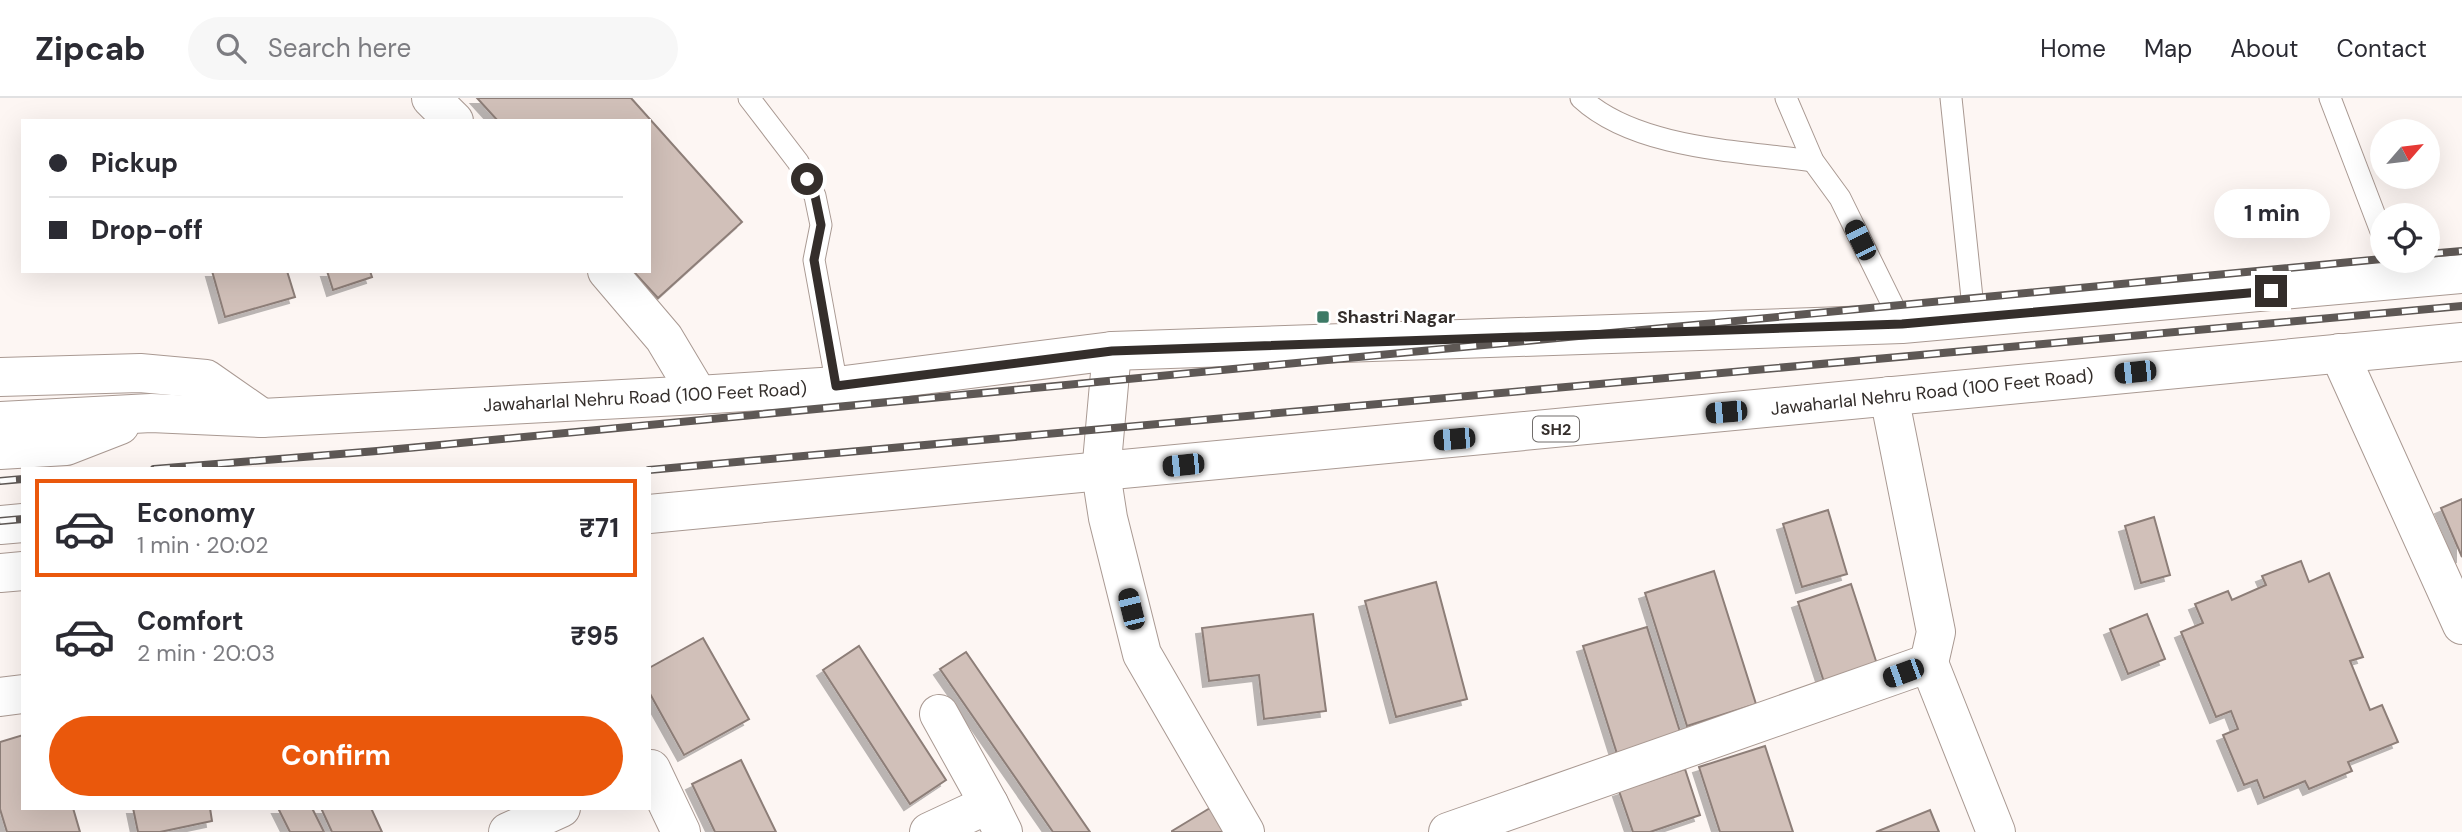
<!DOCTYPE html>
<html lang="en">
<head>
<meta charset="utf-8">
<style>
  body { margin:0; font-family:"DM Sans",sans-serif; background:#f7f7f7; color:#2b2b33; height:100vh; display:flex; flex-direction:column; font-size:26px; white-space:nowrap }
  * { box-sizing:border-box; margin:0 }
  p { font-size:23px; color:#7c7c81 }
  .icon { flex:none; width:38px; height:38px; fill:none; stroke:currentColor; stroke-width:2; stroke-linecap:round; stroke-linejoin:round }
  .map { position:relative; flex:1; overflow:hidden }
  .drawer { position:absolute; left:21px; top:369px; width:630px; height:343px; display:flex; flex-direction:column; background:#fff; border-radius:0px; box-shadow:0 7px 28px #0002 }
  .drawer>* { flex:none }
  .guide { position:absolute; left:21px; top:21px; width:630px; height:154px; border-radius:0px; box-shadow:0 7px 28px #0002; display:grid; align-content:center; height:154px; padding:0 28px; background:#fff }
  .needle { width:46px; rotate:62deg }
  .tools { position:absolute; left:2370px; top:21px; display:grid; gap:14px }
  .tools a { display:grid; place-items:center; width:70px; height:70px; border-radius:50%; background:#fff; box-shadow:0 7px 28px #0002; font-size:35px }
  .end { position:absolute; width:32px; height:32px; margin:-16px; border:9px solid #342e2b; background:#fff; box-shadow:0 0 0 4px #fff }
  .from { border-radius:50% }
  .bubble { position:absolute; height:49px; border-radius:24px; background:#fff; box-shadow:0 7px 28px #0002; font-size:23px; font-weight:700; line-height:49px; text-align:center }
  .car { position:absolute; width:21px; height:42px; margin:-21px -10px; border-radius:9px; box-shadow:0 0 5px 2px #0007; background:linear-gradient(#222 24%,#8ab4d8 0 40%,#222 0 76%,#8ab4d8 0 86%,#222 0) }
  .guide b { display:flex; align-items:center; gap:24px; height:66px; font-size:26px }
  .guide b+b { border-top:2px solid #e1e1e2 }
  .guide i { width:18px; height:18px; background:#2b2b33 }
  ul { padding:12px 0 0; list-style:none }
  li { display:flex; align-items:center; gap:21px; height:98px; margin:0 14px 10px; padding:0 14px; border:4px solid transparent; border-radius:0px }
  li div { flex:1 }
  li b { display:block; font-size:26px }
  li em { font-style:normal; font-weight:700 }
  li.on { border-color:#ea580c }
  li>.icon { width:63px; height:63px; stroke-width:1.5 }
  .cta { display:flex; gap:14px; margin-top:auto; padding:14px 28px }
  .cta a { flex:1; height:80px; border-radius:42px; background:#ea580c; color:#fff; font-size:28px; font-weight:700; line-height:80px; text-align:center }
  header { display:flex; align-items:center; gap:42px; box-sizing:border-box; height:98px; padding:0 35px; background:#fff; border-bottom:2px solid #e1e1e2 }
  header strong { font-size:33px }
  nav { display:flex; gap:38px; margin-inline-start:auto; font-size:24px }
  .search { width:490px; height:63px; background:#f7f7f7; display:flex; align-items:center; gap:18px; box-sizing:border-box; padding:0 24px; border-radius:38px; color:#7c7c81; font-size:26px }
  .map>svg:first-child { display:block }
</style>
</head>
<body>
<header>
<strong>Zipcab</strong>
<div class="search"><svg class="icon" aria-label="search" viewBox="0 0 24 24"><circle cx="10" cy="10" r="6"/><path d="M15 15l6 6"/></svg>Search here</div>
<nav><a>Home</a><a>Map</a><a>About</a><a>Contact</a></nav>
</header>
<div class="map">
<svg width="2462" height="734" viewBox="0 0 2462 734">
  <defs>
    <filter id="shadow"><feDropShadow dx="-6" dy="6" stdDeviation="0" flood-color="#0004"/></filter>
  </defs>
  <rect width="100%" height="100%" fill="#fdf6f3"/>
  <g fill="#d1c0b9" stroke="#8d7e78" stroke-width="2" filter="url(#shadow)">
    <path d="M477 0H631L742 124 658 200 633 173H649V23H498Z"/>
    <path d="M212 173H287L295 199 225 219Z"/>
    <path d="M327 173H370L372 179 333 192Z"/>
    <path d="M2462 401V459L2441 410Z"/>
    <path d="M1828 412 1847 476 1802 489 1783 426Z"/>
    <path d="M2154 419 2170 477 2141 485 2125 428Z"/>
    <path d="M2301 463 2309 484 2329 475 2363 559 2350 563 2370 612 2382 607 2398 644 2348 664 2352 673 2309 691 2305 683 2264 700 2257 682 2244 687 2223 637 2238 631 2231 613 2216 619 2181 534 2203 525 2195 506 2228 493 2232 502 2266 487 2262 478Z"/>
    <path d="M1714 473 1756 606 1687 628 1645 495Z"/>
    <path d="M1436 484 1467 601 1396 619 1365 503Z"/>
    <path d="M1851 486 1877 566 1824 584 1798 504Z"/>
    <path d="M1313 516 1326 613 1264 621 1259 577 1209 583 1202 530Z"/>
    <path d="M2147 516 2165 561 2128 576 2110 531Z"/>
    <path d="M1647 529 1682 640 1618 659 1583 548Z"/>
    <path d="M703 540 749 621 684 657 649 594V570Z"/>
    <path d="M859 548 946 682 910 706 823 572Z"/>
    <path d="M966 554 1090 734H1053L940 571Z"/>
    <path d="M23 637V710H73L80 734H7L0 711V644Z"/>
    <path d="M1765 648 1793 734H1720L1699 669Z"/>
    <path d="M741 662 776 734H715L692 686Z"/>
    <path d="M1685 671 1700 717 1650 734H1633L1619 693Z"/>
    <path d="M133 710H210L212 723 160 734H138Z"/>
    <path d="M278 710H312L324 734H290Z"/>
    <path d="M321 710H371L382 734H332Z"/>
    <path d="M1210 710 1225 734H1172V733Z"/>
    <path d="M1930 712 1939 734H1876Z"/>
  </g>
  <g fill="none" stroke-linecap="round" stroke-linejoin="round">
    <g stroke="#a99992" stroke-width="23">
      <g id="service">
        <path d="M749 0 798 64 815 98 821 127 814 162 837 288"/>
        <path d="M1581 0C1636 51 1741 53 1813 63"/>
        <path d="M1786 0 1813 63 1840 100 1902 226"/>
        <path d="M1951 0 1974 219"/>
        <path d="M2330 0 2382 136"/>
      </g>
    </g>
    <g stroke="#a99992" stroke-width="40">
      <g id="minor">
        <path d="M431 0 454 23"/>
        <path d="M607 173 664 240 698 297"/>
        <path d="M1112 253 1101 375 1108 420 1142 556 1245 734"/>
        <path d="M2339 255 2462 527"/>
        <path d="M1889 298 1936 534 1929 565"/>
        <path d="M939 616 989 706"/>
        <path d="M651 671 681 734"/>
        <path d="M508 734 561 710"/>
        <path d="M929 734 989 706 1003 734"/>
        <path d="M1448 734 1929 565 1996 734"/>
      </g>
    </g>
    <g stroke="#a99992" stroke-width="40">
      <g id="tertiary">
        <path d="M0 279 140 275 206 281 262 320"/>
        <path d="M0 599 23 596"/>
      </g>
    </g>
    <g stroke="#a99992" stroke-width="40">
      <g id="primary">
        <path d="M0 323 151 315 262 320 698 297 837 288 1112 253 1902 226 2462 176"/>
        <path d="M0 352 66 348 120 327"/>
        <path d="M649 416 2462 244"/>
        <path d="M0 427 23 425"/>
        <path d="M0 475 23 473"/>
      </g>
    </g>
    <use href="#service" stroke="#fff" stroke-width="21"/>
    <use href="#minor" stroke="#fff" stroke-width="38"/>
    <use href="#tertiary" stroke="#fff" stroke-width="38"/>
    <use href="#primary" stroke="#fff" stroke-width="38"/>
    <g stroke="#5e5855" stroke-width="8">
      <g id="rail">
        <path d="M2427 156 2462 153"/>
        <path d="M154 371 377 353 2382 161"/>
        <path d="M649 372 2462 208"/>
        <path d="M0 383 23 381"/>
        <path d="M0 423 23 421"/>
      </g>
    </g>
    <use href="#rail" stroke="#fff" stroke-width="5" stroke-dasharray="16" stroke-linecap="butt"/>
  </g>
  <g fill="none" stroke-linecap="round" stroke-linejoin="round">
    <path stroke="#342e2b" stroke-width="9" d="M807 81 815 98 821 127 814 162 836 288 1112 253 1902 226 2271 193"/>
  </g>
  <rect fill="#3d7a66" stroke="#fff" stroke-width="2.5" x="1316" y="212" width="14" height="14" rx="3.5"/>
  <g text-anchor="middle" dominant-baseline="central" stroke-width="5" stroke-linejoin="round" paint-order="stroke">
    <rect fill="#fff" stroke="#716d6b" stroke-width="2" x="1533" y="318.5" width="46" height="25" rx="5"/>
    <g font-size="16" font-weight="bold" fill="#342e2b">
      <text x="1556" y="331">SH2</text>
    </g>
    <g font-size="18" font-weight="bold" fill="#342e2b" stroke="#fff" text-anchor="start">
      <text x="1337" y="219">Shastri Nagar</text>
    </g>
    <g font-size="18" fill="#342e2b" stroke="#fff">
      <text transform="translate(1932 294) rotate(-6)">Jawaharlal Nehru Road (100 Feet Road)</text>
      <text transform="translate(645 299) rotate(-3)">Jawaharlal Nehru Road (100 Feet Road)</text>
    </g>
  </g>
</svg>
<div class="tools">
<a><svg class="needle" viewBox="-14 -14 28 28"><path d="M0-13l5 13h-10z" fill="#e53935"/><path d="M0 13l5-13h-10z" fill="#7c7c81"/></svg></a>
<a><svg class="icon" aria-label="locate" viewBox="0 0 24 24"><circle cx="12" cy="12" r="6"/><path d="M12 2v4M12 18v4M2 12h4M18 12h4"/></svg></a>
</div>
<i class="end from" style="left:807px;top:81px"></i>
<i class="end" style="left:2271px;top:193px"></i>
<div class="bubble" style="left:2214px;top:91px;width:116px">1 min</div>
<i class="car" style="left:1860px;top:142px;rotate:334deg"></i>
<i class="car" style="left:2135px;top:274px;rotate:264deg"></i>
<i class="car" style="left:1726px;top:314px;rotate:265deg"></i>
<i class="car" style="left:1454px;top:341px;rotate:265deg"></i>
<i class="car" style="left:1183px;top:367px;rotate:264deg"></i>
<i class="car" style="left:1131px;top:511px;rotate:346deg"></i>
<i class="car" style="left:1903px;top:575px;rotate:250deg"></i>
<div class="guide">
<b><i class="from"></i>Pickup</b>
<b><i></i>Drop-off</b>
</div>
<section class="drawer">
<ul>
<li class="on"><svg class="icon" aria-label="car" viewBox="0 0 24 24"><path d="M5 17H2v-5l4-1 3-4h7l3 4 3 1v5h-3M9 17h6M6 11h13"/><circle cx="7" cy="17" r="2"/><circle cx="17" cy="17" r="2"/></svg><div><b>Economy</b><p>1 min · 20:02</p></div><em>₹71</em></li>
<li><svg class="icon" aria-label="car" viewBox="0 0 24 24"><path d="M5 17H2v-5l4-1 3-4h7l3 4 3 1v5h-3M9 17h6M6 11h13"/><circle cx="7" cy="17" r="2"/><circle cx="17" cy="17" r="2"/></svg><div><b>Comfort</b><p>2 min · 20:03</p></div><em>₹95</em></li>
</ul>
<div class="cta"><a>Confirm</a></div>
</section>
</div>
</body>
</html>
